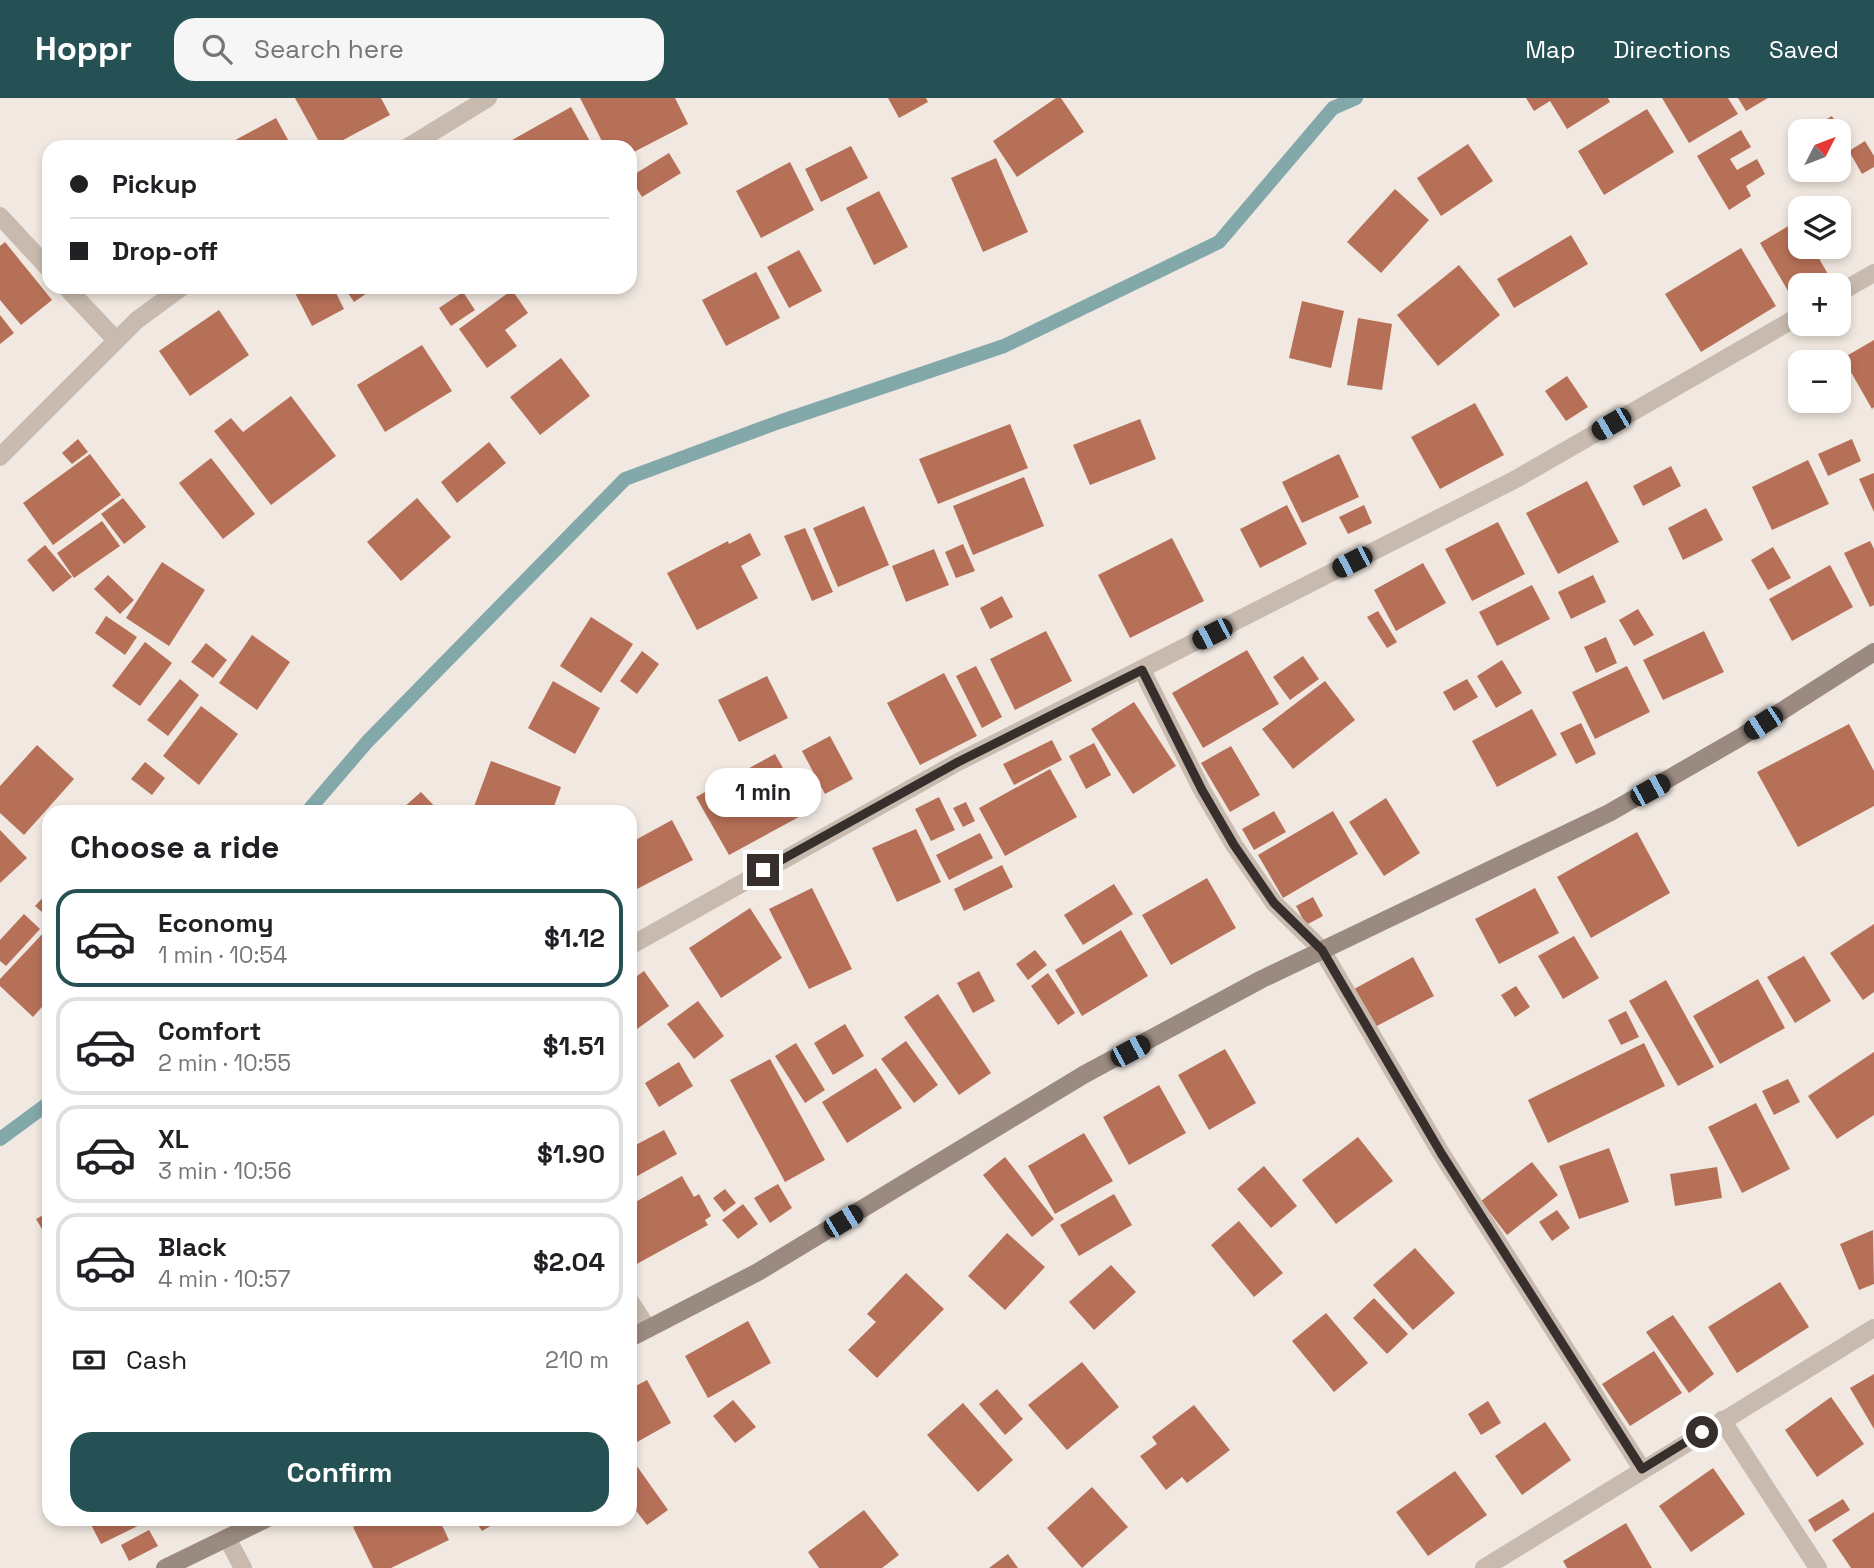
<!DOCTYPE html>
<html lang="en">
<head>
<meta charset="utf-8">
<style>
  body { margin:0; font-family:"Space Grotesk",sans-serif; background:#f6f6f6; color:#202124; height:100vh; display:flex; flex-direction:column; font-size:26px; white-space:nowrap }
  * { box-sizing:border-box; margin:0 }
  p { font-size:23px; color:#757577 }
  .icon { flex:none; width:38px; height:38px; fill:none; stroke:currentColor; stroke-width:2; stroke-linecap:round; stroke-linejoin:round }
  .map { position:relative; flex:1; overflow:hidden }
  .side { position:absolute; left:42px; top:707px; width:595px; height:721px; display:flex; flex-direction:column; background:#fff; border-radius:21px; box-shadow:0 4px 10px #0003 }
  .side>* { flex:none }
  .guide { position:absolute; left:42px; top:42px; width:595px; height:154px; border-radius:21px; box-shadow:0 4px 10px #0003; display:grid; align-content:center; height:154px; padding:0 28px; background:#fff }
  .needle { width:46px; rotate:48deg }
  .controls { position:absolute; left:1788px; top:21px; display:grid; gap:14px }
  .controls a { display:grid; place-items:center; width:63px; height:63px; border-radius:14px; background:#fff; box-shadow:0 4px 10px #0003; font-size:35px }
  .end { position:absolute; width:32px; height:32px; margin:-16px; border:9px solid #372f2c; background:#fff; box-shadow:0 0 0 4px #fff }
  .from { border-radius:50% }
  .bubble { position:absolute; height:49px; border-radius:21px; background:#fff; box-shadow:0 4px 10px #0003; font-size:23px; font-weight:600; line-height:49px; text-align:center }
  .car { position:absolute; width:21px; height:42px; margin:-21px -10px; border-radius:9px; box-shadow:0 0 5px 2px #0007; background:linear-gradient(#222 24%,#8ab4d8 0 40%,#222 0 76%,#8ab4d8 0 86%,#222 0) }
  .guide b { display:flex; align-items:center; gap:24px; height:66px; font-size:26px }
  .guide b+b { border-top:2px solid #e0e0e0 }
  .guide i { width:18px; height:18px; background:#202124 }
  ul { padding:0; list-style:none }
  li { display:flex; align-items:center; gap:21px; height:98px; margin:0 14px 10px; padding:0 14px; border:4px solid #e0e0e0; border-radius:21px }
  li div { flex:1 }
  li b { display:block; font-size:26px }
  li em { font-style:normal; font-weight:600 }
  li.selected { border-color:#265154 }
  li>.icon { width:63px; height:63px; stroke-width:1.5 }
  h2 { padding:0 28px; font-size:32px; line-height:84px }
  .pay { display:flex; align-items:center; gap:18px; height:77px; padding:0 28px; font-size:26px }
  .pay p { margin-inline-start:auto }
  .primary-button { display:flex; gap:14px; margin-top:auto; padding:14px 28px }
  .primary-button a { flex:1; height:80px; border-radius:21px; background:#265154; color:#fff; font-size:28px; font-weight:600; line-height:80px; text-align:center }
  header { display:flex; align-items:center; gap:42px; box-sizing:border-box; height:98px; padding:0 35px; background:#265154; color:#fff }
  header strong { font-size:33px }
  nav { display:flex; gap:38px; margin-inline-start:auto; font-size:24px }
  .search { width:490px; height:63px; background:#f6f6f6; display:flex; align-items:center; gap:18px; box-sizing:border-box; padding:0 24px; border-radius:21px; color:#757577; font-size:26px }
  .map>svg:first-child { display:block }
</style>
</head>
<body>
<header>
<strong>Hoppr</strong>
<div class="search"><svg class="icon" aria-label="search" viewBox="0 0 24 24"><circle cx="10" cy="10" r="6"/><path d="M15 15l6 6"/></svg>Search here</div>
<nav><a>Map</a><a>Directions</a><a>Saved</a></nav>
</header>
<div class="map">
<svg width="1874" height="1470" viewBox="0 0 1874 1470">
  <rect width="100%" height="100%" fill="#f1e9e1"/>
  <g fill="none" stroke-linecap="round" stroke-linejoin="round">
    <g stroke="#83a8aa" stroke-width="14">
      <path d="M307 714 367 644 625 381 779 324 1004 248 1219 144 1333 10 1356 0"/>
      <path d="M0 1041 49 1005"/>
    </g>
  </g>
  <g fill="#b77058">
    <path d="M295 0H381L390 17 330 49H322Z"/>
    <path d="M580 0H675L688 26 630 56V49H605Z"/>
    <path d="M888 0H926L928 4 899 20Z"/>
    <path d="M1056 0H1061L1084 34 1017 79 993 43Z"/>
    <path d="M1526 0H1608L1610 4 1567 31 1550 3 1534 13Z"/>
    <path d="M1662 0H1728L1738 16 1689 45Z"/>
    <path d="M1738 0H1768L1746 13Z"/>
    <path d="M571 9 592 47 588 49 503 47Z"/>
    <path d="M1647 11 1674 54 1604 97 1578 53Z"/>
    <path d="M1832 18 1847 45 1839 49V33H1805Z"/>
    <path d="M276 20 292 49H229L228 46Z"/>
    <path d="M1741 32 1751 49 1730 61 1737 72 1757 61 1765 76 1746 88 1751 98 1729 112 1697 58Z"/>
    <path d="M1865 43 1874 58V69L1862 76 1849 53Z"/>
    <path d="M1468 46 1493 83 1441 118 1417 80Z"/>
    <path d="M851 48 868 80 821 104 805 71Z"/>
    <path d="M669 55 681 75 642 99 630 79Z"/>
    <path d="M996 60 1028 134 983 154 951 80Z"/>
    <path d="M790 64 814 112 761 140 736 93Z"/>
    <path d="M1395 91 1429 122 1381 175 1347 144Z"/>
    <path d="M879 93 908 149 874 167 846 110Z"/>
    <path d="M1790 127 1801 149 1807 156 1814 152 1828 176 1809 187H1801V192L1791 198 1760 145Z"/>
    <path d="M1571 137 1588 166 1514 210 1497 181Z"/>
    <path d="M5 144 52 202 21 227 0 202V148Z"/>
    <path d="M1741 150 1776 208 1701 254 1665 196Z"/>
    <path d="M799 152 822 193 789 210 767 169Z"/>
    <path d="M1459 167 1500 217 1438 268 1397 217Z"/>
    <path d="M756 174 780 220 726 248 702 202Z"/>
    <path d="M292 189H333L344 211 312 228Z"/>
    <path d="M344 189H376L354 204Z"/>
    <path d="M512 192 528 215 505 232 517 248 487 270 459 231Z"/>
    <path d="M463 194 475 212 451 228 439 210Z"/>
    <path d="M1302 203 1344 213 1331 270 1289 260Z"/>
    <path d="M219 212 249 257 190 298 159 253Z"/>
    <path d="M0 217 14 235 0 246Z"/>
    <path d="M1358 220 1392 226 1382 292 1347 287Z"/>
    <path d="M1874 242V309L1872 311 1843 260Z"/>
    <path d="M422 247 452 293 385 334 357 287Z"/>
    <path d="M561 260 590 298 540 337 510 299Z"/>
    <path d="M1567 278 1588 309 1566 323 1545 293Z"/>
    <path d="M291 298 336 358 271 407 214 333 231 320 243 334Z"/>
    <path d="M1475 305 1504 357 1440 391 1411 339Z"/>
    <path d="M1140 321 1156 361 1090 387 1073 347Z"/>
    <path d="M1010 326 1028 370 938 406 919 361Z"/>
    <path d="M78 341 88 354 72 366 62 355Z"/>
    <path d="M1852 341 1861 363 1828 378 1818 356Z"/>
    <path d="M489 344 506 365 457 405 441 384Z"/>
    <path d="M90 356 121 397 53 447 23 405Z"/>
    <path d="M1339 356 1359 399 1302 425 1282 384Z"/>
    <path d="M211 360 255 416 223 441 179 385Z"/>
    <path d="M1808 362 1829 406 1772 432 1752 389Z"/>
    <path d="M1671 368 1681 388 1643 408 1633 388Z"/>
    <path d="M1874 375V414L1859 381Z"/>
    <path d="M1024 379 1044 428 973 457 953 408Z"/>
    <path d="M1587 383 1619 444 1558 476 1526 415Z"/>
    <path d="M123 400 146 429 124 446 101 416Z"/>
    <path d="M417 400 451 439 401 483 367 444Z"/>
    <path d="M1287 407 1307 446 1260 470 1240 431Z"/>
    <path d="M1364 407 1372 425 1348 436 1339 419Z"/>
    <path d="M864 408 889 467 838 489 813 430Z"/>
    <path d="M1706 410 1723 442 1683 462 1668 430Z"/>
    <path d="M102 423 120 448 74 480 57 455Z"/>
    <path d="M1498 424 1525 476 1472 503 1445 451Z"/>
    <path d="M805 430 833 494 812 503 784 438Z"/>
    <path d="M750 435 761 457 741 468 758 500 697 532 667 475 728 443 729 446Z"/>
    <path d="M1172 440 1204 503 1130 540 1098 477Z"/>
    <path d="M1870 443 1874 451V507L1870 509 1844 455Z"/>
    <path d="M963 446 975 473 956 480 945 454Z"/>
    <path d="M45 447 72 479 53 494 27 462Z"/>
    <path d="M1773 449 1791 480 1768 492 1751 462Z"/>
    <path d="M934 451 949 487 906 504 892 468Z"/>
    <path d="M162 464 205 492 169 548 126 520Z"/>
    <path d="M1423 465 1446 505 1396 533 1374 492Z"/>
    <path d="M1830 467 1853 509 1792 543 1769 501Z"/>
    <path d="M108 477 134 502 120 516 94 491Z"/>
    <path d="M1593 477 1606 504 1571 521 1558 494Z"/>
    <path d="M1532 487 1550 521 1497 548 1479 514Z"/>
    <path d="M1002 498 1013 519 990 531 980 510Z"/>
    <path d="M1638 511 1654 537 1634 548 1619 522Z"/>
    <path d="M1378 513 1397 544 1387 550 1367 519Z"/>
    <path d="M106 518 137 539 125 557 95 535Z"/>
    <path d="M591 519 633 546 601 595 560 568Z"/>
    <path d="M1046 533 1072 583 1015 612 990 561Z"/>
    <path d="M1704 533 1724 574 1663 602 1643 562Z"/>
    <path d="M252 537 290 564 257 612 219 585Z"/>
    <path d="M1606 539 1617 565 1596 575 1584 549Z"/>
    <path d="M145 544 172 565 140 608 112 588Z"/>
    <path d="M206 545 227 562 213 580 191 564Z"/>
    <path d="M1247 552 1279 606 1203 650 1172 595Z"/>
    <path d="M642 553 659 566 637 596 620 583Z"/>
    <path d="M1303 558 1319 581 1290 602 1273 579Z"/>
    <path d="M1502 562 1522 595 1496 610 1477 578Z"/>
    <path d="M976 568 1002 619 982 630 956 578Z"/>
    <path d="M1627 568 1650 614 1595 641 1572 594Z"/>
    <path d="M944 575 977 638 920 667 887 605Z"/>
    <path d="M767 578 788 620 739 644 718 602Z"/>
    <path d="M180 581 199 597 168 638 147 622Z"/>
    <path d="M1467 581 1478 599 1454 613 1443 594Z"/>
    <path d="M553 583 600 610 575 656 528 630Z"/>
    <path d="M1325 583 1355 622 1293 671 1262 631Z"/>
    <path d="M1134 604 1176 668 1133 696 1091 631Z"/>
    <path d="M201 608 238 636 199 687 163 658Z"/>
    <path d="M1532 611 1557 657 1497 689 1472 643Z"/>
    <path d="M1581 625 1596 656 1576 666 1560 635Z"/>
    <path d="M1849 626 1874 673V708L1798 749 1757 674Z"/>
    <path d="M830 638 853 681 825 696 802 653Z"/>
    <path d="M1052 642 1062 662 1014 687 1003 666Z"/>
    <path d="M1094 645 1111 677 1086 691 1069 658Z"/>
    <path d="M37 647 74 681 24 737 0 715V688Z"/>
    <path d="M1231 648 1260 697 1230 714 1201 665Z"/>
    <path d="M775 656 808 714 729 757 696 699Z"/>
    <path d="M491 663 561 689 552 714H472Z"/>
    <path d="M145 664 165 680 152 697 131 681Z"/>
    <path d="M1050 671 1077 719 1005 758 979 710Z"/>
    <path d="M421 694 440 714H409L404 709Z"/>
    <path d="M939 699 955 732 931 743 915 711Z"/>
    <path d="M1386 700 1420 755 1384 778 1349 724Z"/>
    <path d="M966 704 975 723 963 729 953 710Z"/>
    <path d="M1274 713 1286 734 1254 752 1242 731Z"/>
    <path d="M1333 713 1358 756 1283 800 1258 757Z"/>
    <path d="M672 722 693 762 633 793 630 788V745Z"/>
    <path d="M916 731 941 784 897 804 872 750Z"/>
    <path d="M0 732 27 760 0 785Z"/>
    <path d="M1637 734 1670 795 1591 840 1557 779Z"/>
    <path d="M980 735 993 760 949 782 936 757Z"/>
    <path d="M1002 767 1013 789 964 813 954 791Z"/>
    <path d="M1207 780 1236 830 1171 867 1142 817Z"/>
    <path d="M1114 786 1133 816 1083 847 1064 817Z"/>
    <path d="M812 790 852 871 809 891 769 811Z"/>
    <path d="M1535 790 1559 835 1499 866 1475 821Z"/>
    <path d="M49 793V820L35 808Z"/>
    <path d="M1313 799 1323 818 1306 827 1296 808Z"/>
    <path d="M750 810 782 860 721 900 689 850Z"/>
    <path d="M24 816 40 831 6 868 0 863V842Z"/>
    <path d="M1874 826V894L1863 902 1830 855Z"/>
    <path d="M46 832 49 834V901L33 919 0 888V881Z"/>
    <path d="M1121 832 1148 878 1082 918 1055 872Z"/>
    <path d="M1574 838 1599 880 1563 901 1538 858Z"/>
    <path d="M1035 852 1047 867 1028 882 1016 866Z"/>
    <path d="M1804 858 1831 903 1795 925 1767 879Z"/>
    <path d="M1413 859 1434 898 1375 929 1354 891Z"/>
    <path d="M644 873 669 908 630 936V883Z"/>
    <path d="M979 873 995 903 973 915 957 885Z"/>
    <path d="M1048 875 1075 915 1058 927 1031 888Z"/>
    <path d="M1758 881 1785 930 1720 966 1693 918Z"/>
    <path d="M1666 882 1714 969 1678 988 1629 903Z"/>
    <path d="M1516 888 1530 909 1515 919 1501 897Z"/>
    <path d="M938 896 991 975 959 997 904 919Z"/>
    <path d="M698 903 724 938 694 961 667 926Z"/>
    <path d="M1626 913 1639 939 1621 947 1608 922Z"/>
    <path d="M845 926 864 958 833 977 814 945Z"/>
    <path d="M906 943 938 987 914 1005 881 961Z"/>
    <path d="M796 945 825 992 805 1005 775 958Z"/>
    <path d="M1644 945 1665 988 1548 1045 1528 1002Z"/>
    <path d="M1225 951 1256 1005 1209 1032 1178 977Z"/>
    <path d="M1874 954V1017L1837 1041 1808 998Z"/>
    <path d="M770 961 825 1062 785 1084 730 982Z"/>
    <path d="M679 964 693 988 659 1009 645 985Z"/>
    <path d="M876 970 902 1010 847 1045 822 1004Z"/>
    <path d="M1788 981 1800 1004 1774 1017 1762 993Z"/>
    <path d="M1159 987 1186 1035 1129 1067 1103 1019Z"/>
    <path d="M1756 1005 1790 1071 1742 1095 1708 1029Z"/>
    <path d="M664 1032 677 1056 630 1082V1050Z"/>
    <path d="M1084 1035 1113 1083 1055 1116 1028 1068Z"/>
    <path d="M1358 1039 1393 1083 1336 1126 1302 1082Z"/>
    <path d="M1609 1050 1629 1104 1579 1121 1559 1068Z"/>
    <path d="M1005 1059 1054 1121 1032 1139 983 1077Z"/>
    <path d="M1532 1064 1558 1097 1507 1137 1481 1103Z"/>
    <path d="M1264 1068 1297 1108 1271 1130 1237 1091Z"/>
    <path d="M1717 1069 1722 1100 1675 1108 1670 1076Z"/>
    <path d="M682 1078 694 1099 699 1096 711 1118 705 1122 708 1127 633 1168 630 1107Z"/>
    <path d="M778 1086 792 1110 770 1125 754 1100Z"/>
    <path d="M725 1091 736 1105 724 1114 713 1100Z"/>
    <path d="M1114 1096 1132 1127 1079 1158 1060 1127Z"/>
    <path d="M743 1106 758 1126 738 1141 722 1122Z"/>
    <path d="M1557 1112 1570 1130 1552 1143 1539 1124Z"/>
    <path d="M49 1114V1143L36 1121Z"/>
    <path d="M1239 1123 1283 1175 1254 1199 1211 1147Z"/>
    <path d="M1873 1132 1874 1186 1859 1192 1840 1146Z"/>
    <path d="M1007 1135 1045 1169 1005 1212 968 1178Z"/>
    <path d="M1415 1150 1455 1195 1413 1232 1373 1187Z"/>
    <path d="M1111 1167 1136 1194 1094 1232 1069 1204Z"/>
    <path d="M906 1175 944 1211 877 1280 848 1252 876 1224 867 1216Z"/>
    <path d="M1780 1184 1809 1229 1737 1275 1708 1229Z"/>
    <path d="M1374 1200 1408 1236 1387 1256 1353 1220Z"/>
    <path d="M1326 1215 1368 1265 1334 1294 1292 1243Z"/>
    <path d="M1673 1217 1714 1276 1689 1295 1646 1234Z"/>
    <path d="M748 1223 771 1265 708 1300 685 1258Z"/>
    <path d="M1654 1253 1682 1295 1630 1328 1602 1286Z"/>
    <path d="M1082 1264 1119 1309 1067 1352 1028 1307Z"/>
    <path d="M1874 1276V1331L1850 1290Z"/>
    <path d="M647 1282 671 1325 630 1348V1291Z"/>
    <path d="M997 1291 1023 1321 1005 1337 979 1306Z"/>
    <path d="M1831 1299 1864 1346 1817 1379 1785 1332Z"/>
    <path d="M733 1302 756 1329 735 1345 713 1318Z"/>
    <path d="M1488 1303 1501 1325 1481 1337 1468 1316Z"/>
    <path d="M963 1305 1013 1362 978 1394 927 1337Z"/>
    <path d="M1194 1307 1230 1352 1187 1385 1182 1379 1166 1392 1140 1358 1157 1346 1152 1339Z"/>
    <path d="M1545 1324 1571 1362 1522 1397 1495 1358Z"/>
    <path d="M634 1364 668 1412 647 1427 630 1405V1367Z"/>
    <path d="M1713 1370 1745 1416 1691 1454 1659 1408Z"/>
    <path d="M1455 1373 1487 1417 1428 1458 1396 1414Z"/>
    <path d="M1092 1389 1128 1429 1082 1470 1047 1430Z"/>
    <path d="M1843 1401 1850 1412 1815 1434 1808 1422Z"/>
    <path d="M864 1412 899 1457 882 1470H819L808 1454Z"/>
    <path d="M1874 1414V1470H1851L1832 1442Z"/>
    <path d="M88 1421H152L101 1446Z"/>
    <path d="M369 1421H439L449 1442 391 1470H373L353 1429Z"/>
    <path d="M474 1421H502L482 1433Z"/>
    <path d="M1626 1425 1652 1470H1567L1563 1463Z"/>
    <path d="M149 1432 158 1448 129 1463 121 1447Z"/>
    <path d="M1008 1456 1018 1470H989Z"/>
  </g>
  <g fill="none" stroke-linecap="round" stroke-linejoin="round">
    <g stroke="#c8baae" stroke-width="18">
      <path d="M408 49 488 0"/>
      <path d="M0 118 49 171"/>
      <path d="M66 189 116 242"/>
      <path d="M1839 195 1874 175"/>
      <path d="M0 359 137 222 182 189"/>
      <path d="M1142 572 1202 692 1234 747 1274 805 1322 852 1441 1055 1642 1371"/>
      <path d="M630 848 958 664 1516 381 1801 217"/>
      <path d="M630 1203 648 1231"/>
      <path d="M1722 1322 1818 1470"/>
      <path d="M227 1440 243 1470"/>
      <path d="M1484 1470 1874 1230"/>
    </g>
    <g stroke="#9b8a80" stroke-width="18">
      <path d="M630 1240 758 1174 1085 976 1262 881 1609 715 1741 639 1874 554"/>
      <path d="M165 1470 266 1421"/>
    </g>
  </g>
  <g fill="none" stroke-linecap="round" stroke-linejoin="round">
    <path stroke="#372f2c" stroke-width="9" d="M763 772 958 664 1142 572 1202 692 1234 747 1274 805 1322 852 1441 1055 1642 1371 1702 1334"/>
  </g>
</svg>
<div class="controls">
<a><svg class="needle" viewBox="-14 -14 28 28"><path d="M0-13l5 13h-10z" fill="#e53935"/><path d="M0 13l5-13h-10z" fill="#757577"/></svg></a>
<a><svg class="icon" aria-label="layers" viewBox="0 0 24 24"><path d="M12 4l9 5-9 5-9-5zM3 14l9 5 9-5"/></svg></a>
<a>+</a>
<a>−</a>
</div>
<i class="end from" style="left:1702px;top:1334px"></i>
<i class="end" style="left:763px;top:772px"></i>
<div class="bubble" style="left:705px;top:670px;width:116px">1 min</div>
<i class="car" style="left:1611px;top:326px;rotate:240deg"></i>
<i class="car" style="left:1352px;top:464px;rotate:243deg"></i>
<i class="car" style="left:1212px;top:536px;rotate:243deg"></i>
<i class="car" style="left:1763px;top:625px;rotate:237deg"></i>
<i class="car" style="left:1650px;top:692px;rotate:61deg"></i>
<i class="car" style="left:1130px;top:953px;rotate:62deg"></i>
<i class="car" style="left:843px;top:1123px;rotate:59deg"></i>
<div class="guide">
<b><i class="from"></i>Pickup</b>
<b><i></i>Drop-off</b>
</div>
<section class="side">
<h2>Choose a ride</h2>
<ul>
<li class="selected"><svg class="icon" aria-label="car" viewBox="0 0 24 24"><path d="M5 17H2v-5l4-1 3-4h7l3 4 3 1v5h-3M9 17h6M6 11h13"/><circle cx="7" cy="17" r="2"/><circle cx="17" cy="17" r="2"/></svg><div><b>Economy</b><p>1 min · 10:54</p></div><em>$1.12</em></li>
<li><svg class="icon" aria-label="car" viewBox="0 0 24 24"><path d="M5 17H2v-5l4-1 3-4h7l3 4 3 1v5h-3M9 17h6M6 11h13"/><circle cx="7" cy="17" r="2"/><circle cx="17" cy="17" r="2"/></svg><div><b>Comfort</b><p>2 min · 10:55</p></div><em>$1.51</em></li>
<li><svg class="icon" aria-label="car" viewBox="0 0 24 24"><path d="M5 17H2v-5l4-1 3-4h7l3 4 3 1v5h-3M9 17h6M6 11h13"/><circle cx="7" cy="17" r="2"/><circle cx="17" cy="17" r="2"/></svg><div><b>XL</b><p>3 min · 10:56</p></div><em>$1.90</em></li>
<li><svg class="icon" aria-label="car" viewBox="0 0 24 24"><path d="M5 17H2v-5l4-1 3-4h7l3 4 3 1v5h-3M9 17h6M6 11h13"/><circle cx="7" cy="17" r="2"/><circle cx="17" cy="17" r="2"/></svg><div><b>Black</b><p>4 min · 10:57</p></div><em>$2.04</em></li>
</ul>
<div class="pay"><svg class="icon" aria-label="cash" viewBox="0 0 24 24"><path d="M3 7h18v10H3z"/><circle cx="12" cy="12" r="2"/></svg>Cash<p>210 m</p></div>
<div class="primary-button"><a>Confirm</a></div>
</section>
</div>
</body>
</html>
